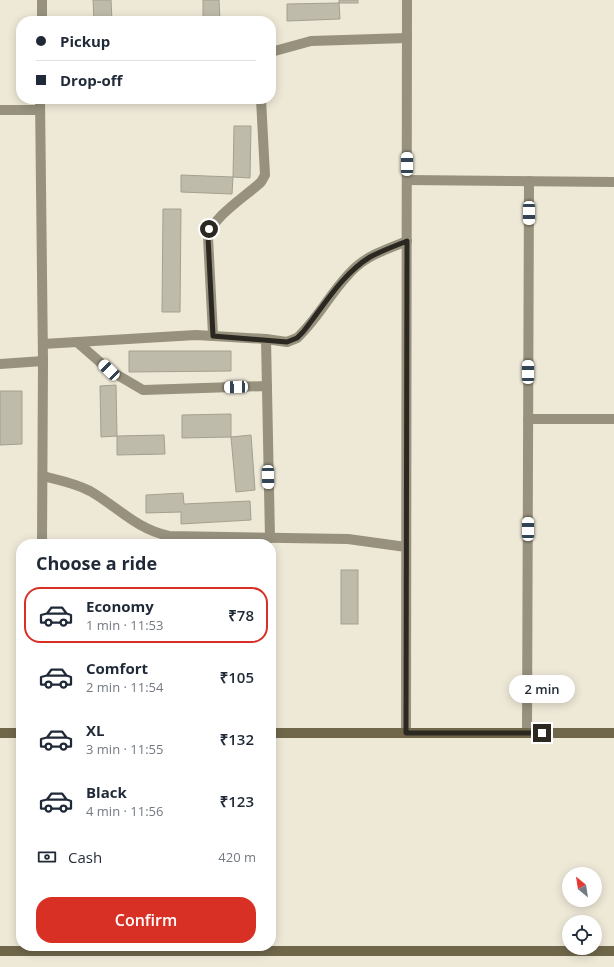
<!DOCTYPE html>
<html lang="en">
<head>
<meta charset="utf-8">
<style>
  body { margin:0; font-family:"Open Sans",sans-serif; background:#f2f2f3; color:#1f2937; height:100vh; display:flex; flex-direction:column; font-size:15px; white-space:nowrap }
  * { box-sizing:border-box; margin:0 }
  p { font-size:13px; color:#747a83 }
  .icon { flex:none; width:22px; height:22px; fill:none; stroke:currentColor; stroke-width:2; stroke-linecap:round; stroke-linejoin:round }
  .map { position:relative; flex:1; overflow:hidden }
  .sheet { position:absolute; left:16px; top:539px; width:260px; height:412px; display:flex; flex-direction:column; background:#fff; border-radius:16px; box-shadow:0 2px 10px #0003 }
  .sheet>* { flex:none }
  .hud { position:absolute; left:16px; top:16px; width:260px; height:88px; border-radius:16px; box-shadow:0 2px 10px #0003; display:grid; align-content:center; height:88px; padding:0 20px; background:#fff }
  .needle { width:26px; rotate:330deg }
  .tools { position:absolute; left:562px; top:867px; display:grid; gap:8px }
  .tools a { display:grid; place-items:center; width:40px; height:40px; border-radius:50%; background:#fff; box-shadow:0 2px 10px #0003; font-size:20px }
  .end { position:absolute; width:18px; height:18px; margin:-9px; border:5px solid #2a2821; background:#fff; box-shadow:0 0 0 2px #fff }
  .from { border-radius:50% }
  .bubble { position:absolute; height:28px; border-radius:14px; background:#fff; box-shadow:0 2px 10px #0003; font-size:13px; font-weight:600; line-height:28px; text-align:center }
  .car { position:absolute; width:12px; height:24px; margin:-12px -6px; border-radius:5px; box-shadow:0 0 3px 1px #0007; background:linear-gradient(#fff 24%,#345 0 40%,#fff 0 76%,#345 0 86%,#fff 0) }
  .hud b { display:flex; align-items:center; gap:14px; height:38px; font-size:15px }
  .hud b+b { border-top:1px solid #e0e1e3 }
  .hud i { width:10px; height:10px; background:#1f2937 }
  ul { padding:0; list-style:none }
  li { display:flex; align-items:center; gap:12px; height:56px; margin:0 8px 6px; padding:0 12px; border:2px solid transparent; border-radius:16px }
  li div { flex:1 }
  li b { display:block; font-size:15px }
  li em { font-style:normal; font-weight:600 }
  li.current { border-color:#d93025 }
  li>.icon { width:36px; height:36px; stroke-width:1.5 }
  h2 { padding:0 20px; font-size:18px; line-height:48px }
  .pay { display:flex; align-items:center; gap:10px; height:44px; padding:0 20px; font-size:15px }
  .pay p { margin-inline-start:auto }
  .button { display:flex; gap:8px; margin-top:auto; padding:8px 20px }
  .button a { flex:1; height:46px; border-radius:16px; background:#d93025; color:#fff; font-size:16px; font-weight:600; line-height:46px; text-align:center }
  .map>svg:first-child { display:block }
</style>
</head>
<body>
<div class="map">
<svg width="614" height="967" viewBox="0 0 614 967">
  <rect width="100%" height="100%" fill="#eee9d7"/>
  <g fill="#bfbbaa" stroke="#a49f8f">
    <path d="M93 0H111L112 21H94Z"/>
    <path d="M203 0H219L220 21H203Z"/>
    <rect x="339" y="0" width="19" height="3"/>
    <path d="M339 3 340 19 287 21V4Z"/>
    <path d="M199 99H254V102L199 103Z"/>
    <path d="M234 126H251L250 178 233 177Z"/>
    <path d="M181 175 233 177 232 194 181 192Z"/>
    <path d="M163 209H181L180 312H162Z"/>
    <path d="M129 351H231V371L129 372Z"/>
    <path d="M116 385 117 436 101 437 100 386Z"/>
    <path d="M0 391H22V444L0 445Z"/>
    <path d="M231 414V437L182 438V415Z"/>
    <path d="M164 435 165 454 117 455V436Z"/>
    <path d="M251 435 255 490 236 492 231 437Z"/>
    <path d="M183 493 184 504 250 501 251 520 181 524V512L146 513V495Z"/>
    <rect x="341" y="570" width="17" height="54"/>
  </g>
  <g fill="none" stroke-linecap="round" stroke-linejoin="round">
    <g stroke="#97917e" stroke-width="10">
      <path d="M42 21V0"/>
      <path d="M271 52 311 41 407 38"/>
      <path d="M40 99 43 361 42 544"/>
      <path d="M0 110H40"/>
      <path d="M407 180 614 182"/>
      <path d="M213 335 208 237C212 217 245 197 261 182L265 175 261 99"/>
      <path d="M266 339 287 342 297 338C320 317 333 287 357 266 371 254 390 248 407 241"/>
      <path d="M77 342 109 370 143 390 267 386"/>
      <path d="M43 344 196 335 266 339 270 538"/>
      <path d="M0 364 43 361"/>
      <path d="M528 419H614"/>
      <path d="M43 476C58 480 75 483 90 491 118 507 136 529 169 536L348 539 406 547"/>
      <path d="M406 733 407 0"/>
      <path d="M527 733 529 181"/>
    </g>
    <g stroke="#70674b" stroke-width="10">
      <path d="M0 733H21"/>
      <path d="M271 733H614"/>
      <path d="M0 951H614"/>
    </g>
  </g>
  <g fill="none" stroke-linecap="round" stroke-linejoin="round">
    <path stroke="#2a2821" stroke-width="5" d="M209 229 208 237 213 336 287 342 297 338 303 332C323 307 342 274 370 257 381 251 395 246 407 241L406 733H542"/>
  </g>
</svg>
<div class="tools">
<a><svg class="needle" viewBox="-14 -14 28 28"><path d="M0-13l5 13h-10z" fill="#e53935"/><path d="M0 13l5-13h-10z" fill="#747a83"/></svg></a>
<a><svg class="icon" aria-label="locate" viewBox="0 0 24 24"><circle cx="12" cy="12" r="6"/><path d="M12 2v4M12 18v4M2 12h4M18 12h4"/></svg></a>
</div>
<i class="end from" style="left:209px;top:229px"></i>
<i class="end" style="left:542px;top:733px"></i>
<div class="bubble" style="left:509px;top:675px;width:66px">2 min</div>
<i class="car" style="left:407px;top:164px;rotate:0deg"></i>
<i class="car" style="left:529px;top:213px;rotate:180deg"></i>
<i class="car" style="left:109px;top:370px;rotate:314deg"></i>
<i class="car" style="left:528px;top:372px;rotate:0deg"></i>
<i class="car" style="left:236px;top:387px;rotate:268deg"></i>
<i class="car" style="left:268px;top:477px;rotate:179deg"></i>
<i class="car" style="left:528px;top:529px;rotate:0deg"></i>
<div class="hud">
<b><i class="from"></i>Pickup</b>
<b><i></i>Drop-off</b>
</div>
<section class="sheet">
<h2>Choose a ride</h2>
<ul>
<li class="current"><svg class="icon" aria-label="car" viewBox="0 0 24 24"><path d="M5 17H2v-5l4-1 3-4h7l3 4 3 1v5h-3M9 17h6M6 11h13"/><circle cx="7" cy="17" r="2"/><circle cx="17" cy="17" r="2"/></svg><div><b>Economy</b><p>1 min · 11:53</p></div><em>₹78</em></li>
<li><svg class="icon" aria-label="car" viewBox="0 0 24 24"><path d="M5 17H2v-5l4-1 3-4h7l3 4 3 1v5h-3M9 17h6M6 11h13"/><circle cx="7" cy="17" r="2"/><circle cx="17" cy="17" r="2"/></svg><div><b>Comfort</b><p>2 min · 11:54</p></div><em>₹105</em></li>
<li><svg class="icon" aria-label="car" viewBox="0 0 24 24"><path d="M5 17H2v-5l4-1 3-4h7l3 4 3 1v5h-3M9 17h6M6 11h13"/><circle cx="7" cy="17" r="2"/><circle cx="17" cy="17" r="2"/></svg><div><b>XL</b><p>3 min · 11:55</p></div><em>₹132</em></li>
<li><svg class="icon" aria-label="car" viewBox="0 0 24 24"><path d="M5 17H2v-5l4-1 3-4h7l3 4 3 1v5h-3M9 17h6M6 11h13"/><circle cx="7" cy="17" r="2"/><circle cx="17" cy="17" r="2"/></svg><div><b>Black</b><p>4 min · 11:56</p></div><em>₹123</em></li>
</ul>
<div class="pay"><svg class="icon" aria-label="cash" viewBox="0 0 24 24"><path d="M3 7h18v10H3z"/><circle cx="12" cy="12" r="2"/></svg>Cash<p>420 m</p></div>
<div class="button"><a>Confirm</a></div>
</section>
</div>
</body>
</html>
